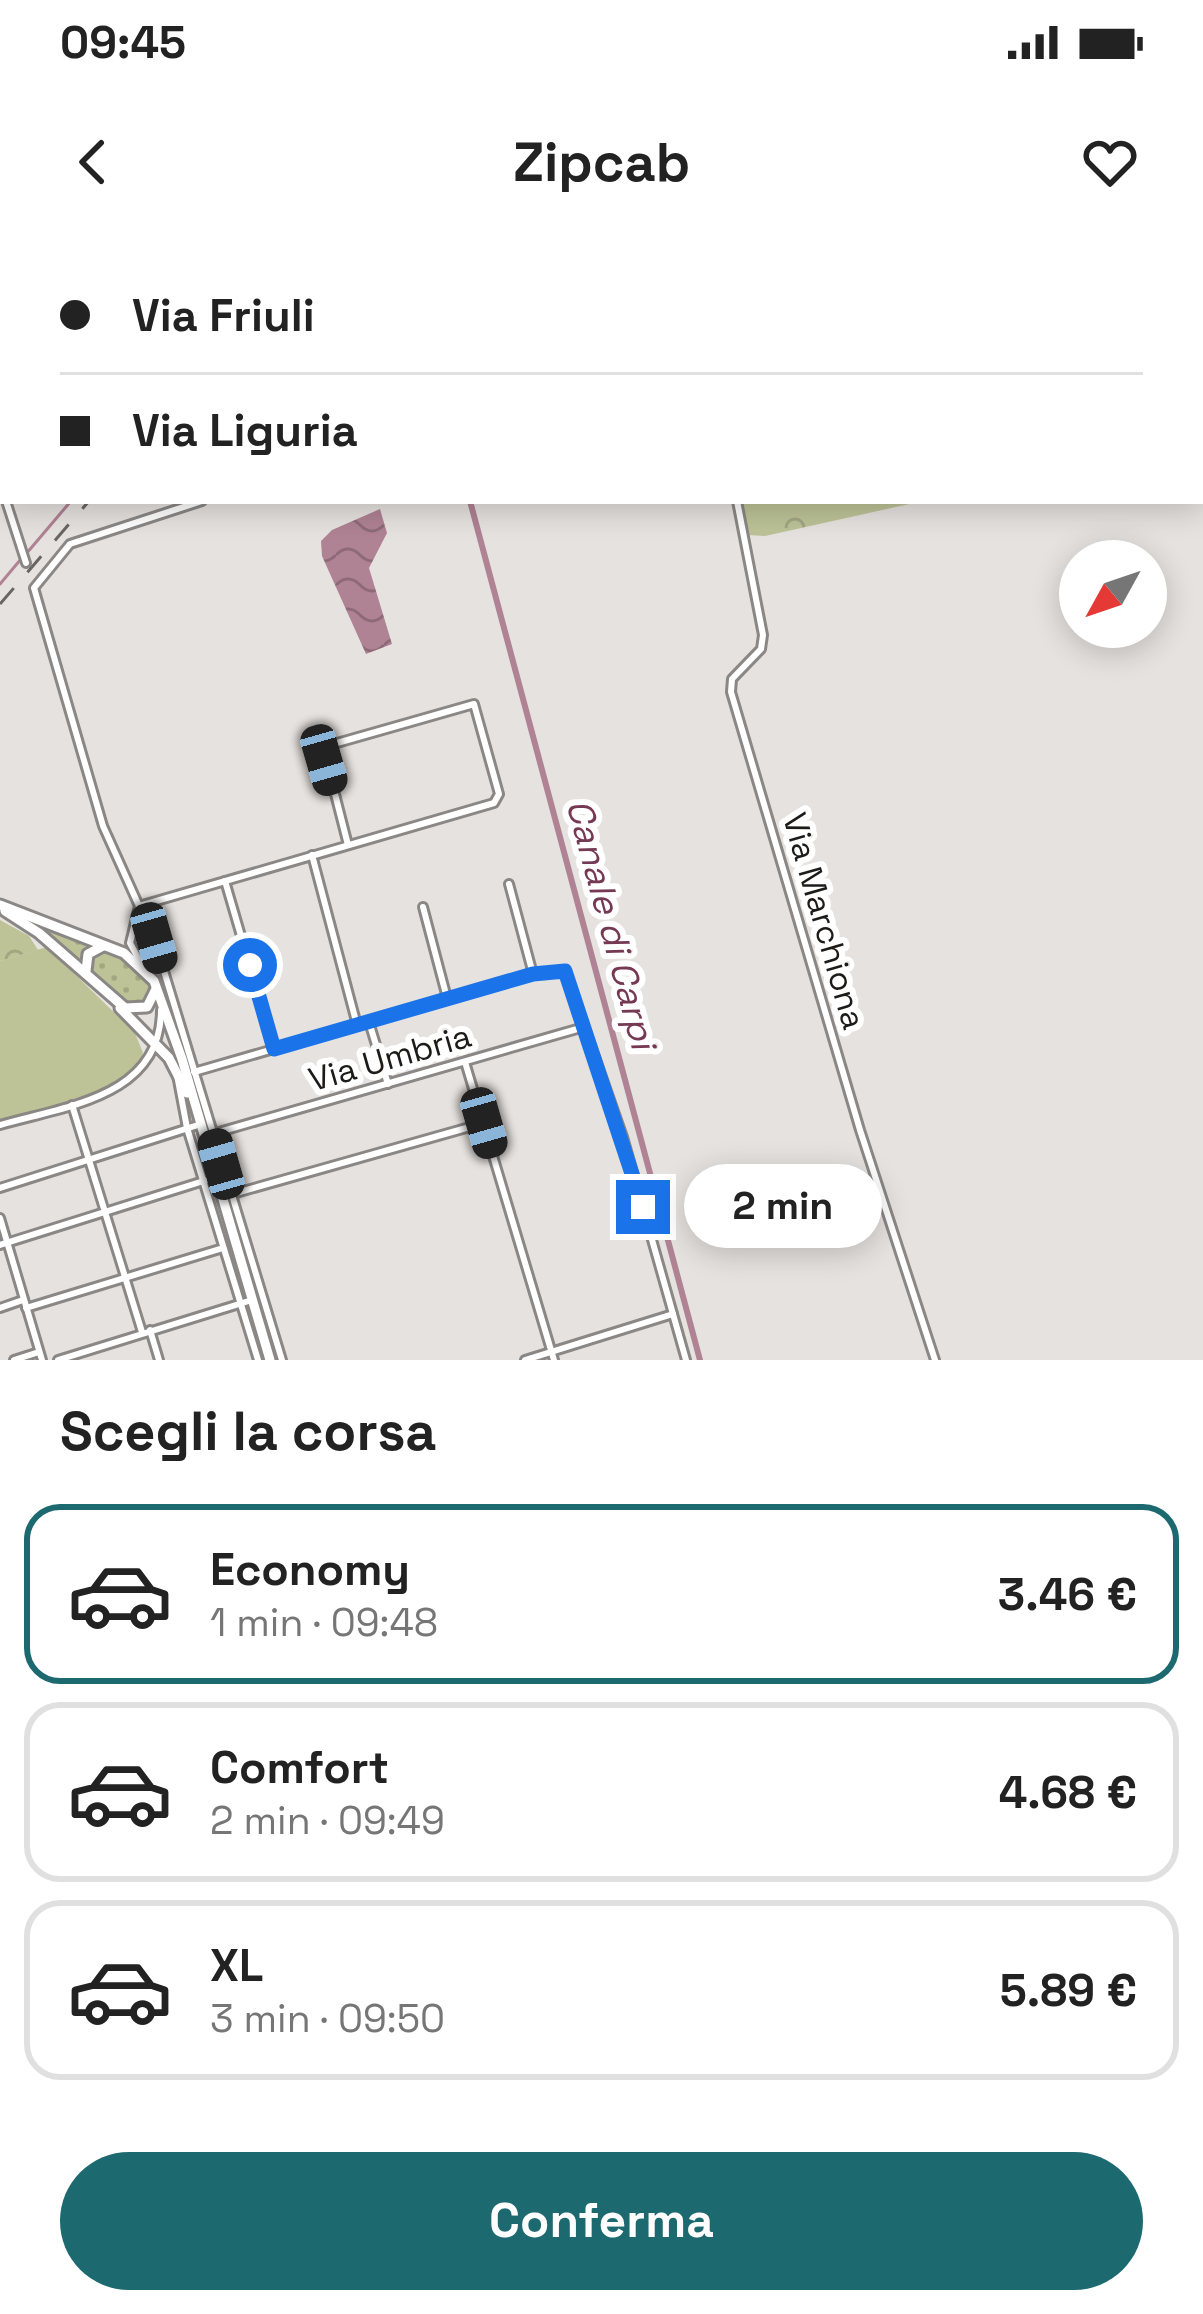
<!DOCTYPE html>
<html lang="it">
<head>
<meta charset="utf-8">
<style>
  body { margin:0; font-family:"Space Grotesk",sans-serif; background:#f2f2f2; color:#222; height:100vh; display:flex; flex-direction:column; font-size:45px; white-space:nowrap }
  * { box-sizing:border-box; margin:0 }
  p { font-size:39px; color:#767676 }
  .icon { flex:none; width:66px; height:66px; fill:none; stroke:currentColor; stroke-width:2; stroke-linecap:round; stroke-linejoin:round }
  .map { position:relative; height:1120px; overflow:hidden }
  .panel { display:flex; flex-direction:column; background:#fff; flex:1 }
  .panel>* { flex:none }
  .hud { position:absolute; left:0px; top:0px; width:1203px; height:264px; box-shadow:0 6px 30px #0003; display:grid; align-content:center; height:264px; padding:0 60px; background:#fff }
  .needle { width:78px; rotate:230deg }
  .tools { position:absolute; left:1059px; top:300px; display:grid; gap:24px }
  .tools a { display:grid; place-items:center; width:108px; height:108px; border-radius:50%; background:#fff; box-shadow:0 6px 30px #0003; font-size:60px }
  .end { position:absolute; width:54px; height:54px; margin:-27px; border:15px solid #1a73e8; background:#fff; box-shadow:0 0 0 6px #fff }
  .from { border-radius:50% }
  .bubble { position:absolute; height:84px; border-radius:42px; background:#fff; box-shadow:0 6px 30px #0003; font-size:39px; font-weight:800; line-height:84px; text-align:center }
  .car { position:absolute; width:36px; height:72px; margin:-36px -18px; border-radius:15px; box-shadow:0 0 9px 3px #0007; background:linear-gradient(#222 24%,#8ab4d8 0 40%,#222 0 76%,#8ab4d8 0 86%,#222 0) }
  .hud b { display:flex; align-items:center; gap:42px; height:114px; font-size:45px }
  .hud b+b { border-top:3px solid #e0e0e0 }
  .hud i { width:30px; height:30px; background:#222 }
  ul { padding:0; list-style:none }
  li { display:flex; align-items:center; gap:36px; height:180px; margin:0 24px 18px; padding:0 36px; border:6px solid #e0e0e0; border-radius:36px }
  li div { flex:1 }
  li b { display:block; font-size:45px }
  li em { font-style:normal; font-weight:800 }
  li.active { border-color:#1d6970 }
  li>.icon { width:108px; height:108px; stroke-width:1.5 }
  h2 { padding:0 60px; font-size:54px; line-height:144px }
  .button { display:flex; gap:24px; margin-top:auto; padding:24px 60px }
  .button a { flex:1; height:138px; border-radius:72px; background:#1d6970; color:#fff; font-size:48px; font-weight:800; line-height:138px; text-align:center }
  .status { display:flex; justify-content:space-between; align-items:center; height:84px; padding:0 60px; background:#fff; direction:ltr }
  .status svg { height:33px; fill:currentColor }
  header { display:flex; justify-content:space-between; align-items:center; height:156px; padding:0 60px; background:#fff; font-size:54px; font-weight:800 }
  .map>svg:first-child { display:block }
</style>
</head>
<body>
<div class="status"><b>09:45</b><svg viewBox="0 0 49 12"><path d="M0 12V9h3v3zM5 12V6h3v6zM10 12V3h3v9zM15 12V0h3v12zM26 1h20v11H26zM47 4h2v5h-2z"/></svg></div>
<header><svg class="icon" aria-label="back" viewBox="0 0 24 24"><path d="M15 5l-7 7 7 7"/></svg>Zipcab<svg class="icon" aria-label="heart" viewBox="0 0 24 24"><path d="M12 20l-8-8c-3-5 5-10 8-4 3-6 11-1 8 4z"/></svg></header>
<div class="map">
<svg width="1203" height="1120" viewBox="0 0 1203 1120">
  <defs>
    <pattern id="grass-dots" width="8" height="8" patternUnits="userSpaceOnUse" patternTransform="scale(3)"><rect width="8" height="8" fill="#bdc397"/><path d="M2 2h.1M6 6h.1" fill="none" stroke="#a2a782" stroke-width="1.8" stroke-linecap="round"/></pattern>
    <pattern id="park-crowns" width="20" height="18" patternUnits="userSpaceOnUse" patternTransform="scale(3)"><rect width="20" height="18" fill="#bdc397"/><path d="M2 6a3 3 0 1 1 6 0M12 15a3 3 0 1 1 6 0" fill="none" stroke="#a2a782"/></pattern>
    <pattern id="water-waves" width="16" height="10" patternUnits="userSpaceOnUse" patternTransform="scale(3)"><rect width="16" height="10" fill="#af8294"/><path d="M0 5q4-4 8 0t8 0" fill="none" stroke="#8e6a78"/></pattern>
  </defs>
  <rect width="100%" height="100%" fill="#e6e2df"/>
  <g fill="url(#grass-dots)">
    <path d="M21 676 93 704 81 727Z"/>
    <path d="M103 710C124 717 143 729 151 751L144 765 128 766 93 735 92 715Z"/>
  </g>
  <g fill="url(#park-crowns)">
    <path d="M739 261H923L765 296 748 295Z"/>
    <path d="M0 680 29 696 38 710 0 721Z"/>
  </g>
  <path fill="#bdc397" d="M47 707 135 793 143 813C122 863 48 869 0 883V721Z"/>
  <path fill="url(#water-waves)" d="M380 269 387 293 369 328 392 404 366 414 322 316 321 301 332 290Z"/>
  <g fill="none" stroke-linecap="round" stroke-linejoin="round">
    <g stroke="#af8294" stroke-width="3">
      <path d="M355 0 358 3"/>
      <path d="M26 314 71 261"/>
      <path d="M0 344 21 319"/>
    </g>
    <g stroke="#af8294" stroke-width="6">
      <path d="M319 0 321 3"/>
      <path d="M470 261 700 1120"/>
    </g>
    <g stroke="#8b8785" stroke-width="12">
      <g id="minor">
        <path d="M679 0 680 3"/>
        <path d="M0 241 3 251"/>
        <path d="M6 261 26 323"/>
        <path d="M737 261 763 395 761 409 732 439 731 452 860 890 935 1120"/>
        <path d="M312 615 357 785"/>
        <path d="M225 641 274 809"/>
        <path d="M509 644 533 734"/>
        <path d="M139 666 494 563 499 554 474 464 323 507 348 605"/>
        <path d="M423 667 447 758"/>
        <path d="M136 689 154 698 282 1120"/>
        <path d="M142 725 130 703 139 666 103 586 34 348 70 304 202 261"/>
        <path d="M369 782 388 844"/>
        <path d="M465 822 554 1120"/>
        <path d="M194 832 533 734 565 731 623 897 686 1120"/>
        <path d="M177 835 187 888 258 1120"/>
        <path d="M72 865 142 1092"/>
        <path d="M0 885C66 866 161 857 161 770"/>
        <path d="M212 894 584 787"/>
        <path d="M0 948 198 885"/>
        <path d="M229 955 484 883"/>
        <path d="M0 978 42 1120"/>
        <path d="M0 1005 213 938"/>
        <path d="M0 1068 23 1060"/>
        <path d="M26 1068 223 1008"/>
        <path d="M150 1090 159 1120"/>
        <path d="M14 1120 39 1112"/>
        <path d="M58 1120 252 1060"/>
        <path d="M525 1120 673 1074"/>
      </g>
    </g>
    <g stroke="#8b8785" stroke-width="15">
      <g id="major">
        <path d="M0 665 124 713 154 741 182 819 270 1120"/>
        <path d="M5 671 39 693 125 768 147 767 156 749"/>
        <path d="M86 731 88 714 103 706"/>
        <path d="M120 768 169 818 187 853"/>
      </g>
    </g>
    <use href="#minor" stroke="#fff" stroke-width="6"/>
    <use href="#major" stroke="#fff" stroke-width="9"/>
    <g stroke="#686664" stroke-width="3" stroke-dasharray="21 21" stroke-linecap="butt">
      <path d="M310 3 312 0"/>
      <path d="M0 364 89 261"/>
    </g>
  </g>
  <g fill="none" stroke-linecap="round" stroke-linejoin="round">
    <path stroke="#1a73e8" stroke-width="15" d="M250 725 274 809 533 734 565 731 643 967"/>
  </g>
  <g text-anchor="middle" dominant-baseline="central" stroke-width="12" stroke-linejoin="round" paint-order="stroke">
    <g font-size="33" fill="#1c1b1a" stroke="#fff">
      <text transform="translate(824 681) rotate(74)">Via Marchiona</text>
      <text transform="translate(390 818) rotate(-16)">Via Umbria</text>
    </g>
    <g font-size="36" font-style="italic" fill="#753954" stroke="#fff">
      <text transform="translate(611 684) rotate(75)">Canale di Carpi</text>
    </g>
  </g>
</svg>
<div class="tools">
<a><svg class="needle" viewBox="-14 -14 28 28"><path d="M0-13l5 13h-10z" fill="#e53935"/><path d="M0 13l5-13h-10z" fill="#767676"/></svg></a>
</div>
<i class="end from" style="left:250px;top:725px"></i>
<i class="end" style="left:643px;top:967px"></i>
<div class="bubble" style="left:684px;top:924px;width:198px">2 min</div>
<i class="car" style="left:324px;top:520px;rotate:164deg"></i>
<i class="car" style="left:154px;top:698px;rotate:164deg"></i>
<i class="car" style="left:484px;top:883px;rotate:164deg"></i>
<i class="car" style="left:221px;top:924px;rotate:344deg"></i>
<div class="hud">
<b><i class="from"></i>Via Friuli</b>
<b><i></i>Via Liguria</b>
</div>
</div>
<section class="panel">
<h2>Scegli la corsa</h2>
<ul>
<li class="active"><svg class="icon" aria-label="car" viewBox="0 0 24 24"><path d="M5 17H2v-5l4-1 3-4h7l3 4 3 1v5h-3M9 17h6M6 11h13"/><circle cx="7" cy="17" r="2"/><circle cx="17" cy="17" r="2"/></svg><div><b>Economy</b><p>1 min · 09:48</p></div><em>3.46 €</em></li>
<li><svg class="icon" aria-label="car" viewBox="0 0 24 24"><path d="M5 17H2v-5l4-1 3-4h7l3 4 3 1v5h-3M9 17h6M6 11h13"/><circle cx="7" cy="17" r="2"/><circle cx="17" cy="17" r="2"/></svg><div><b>Comfort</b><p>2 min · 09:49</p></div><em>4.68 €</em></li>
<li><svg class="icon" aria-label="car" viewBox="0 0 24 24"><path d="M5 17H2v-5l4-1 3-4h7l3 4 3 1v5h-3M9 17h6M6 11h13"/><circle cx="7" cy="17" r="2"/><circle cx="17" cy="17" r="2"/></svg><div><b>XL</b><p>3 min · 09:50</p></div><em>5.89 €</em></li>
</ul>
<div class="button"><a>Conferma</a></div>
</section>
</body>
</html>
